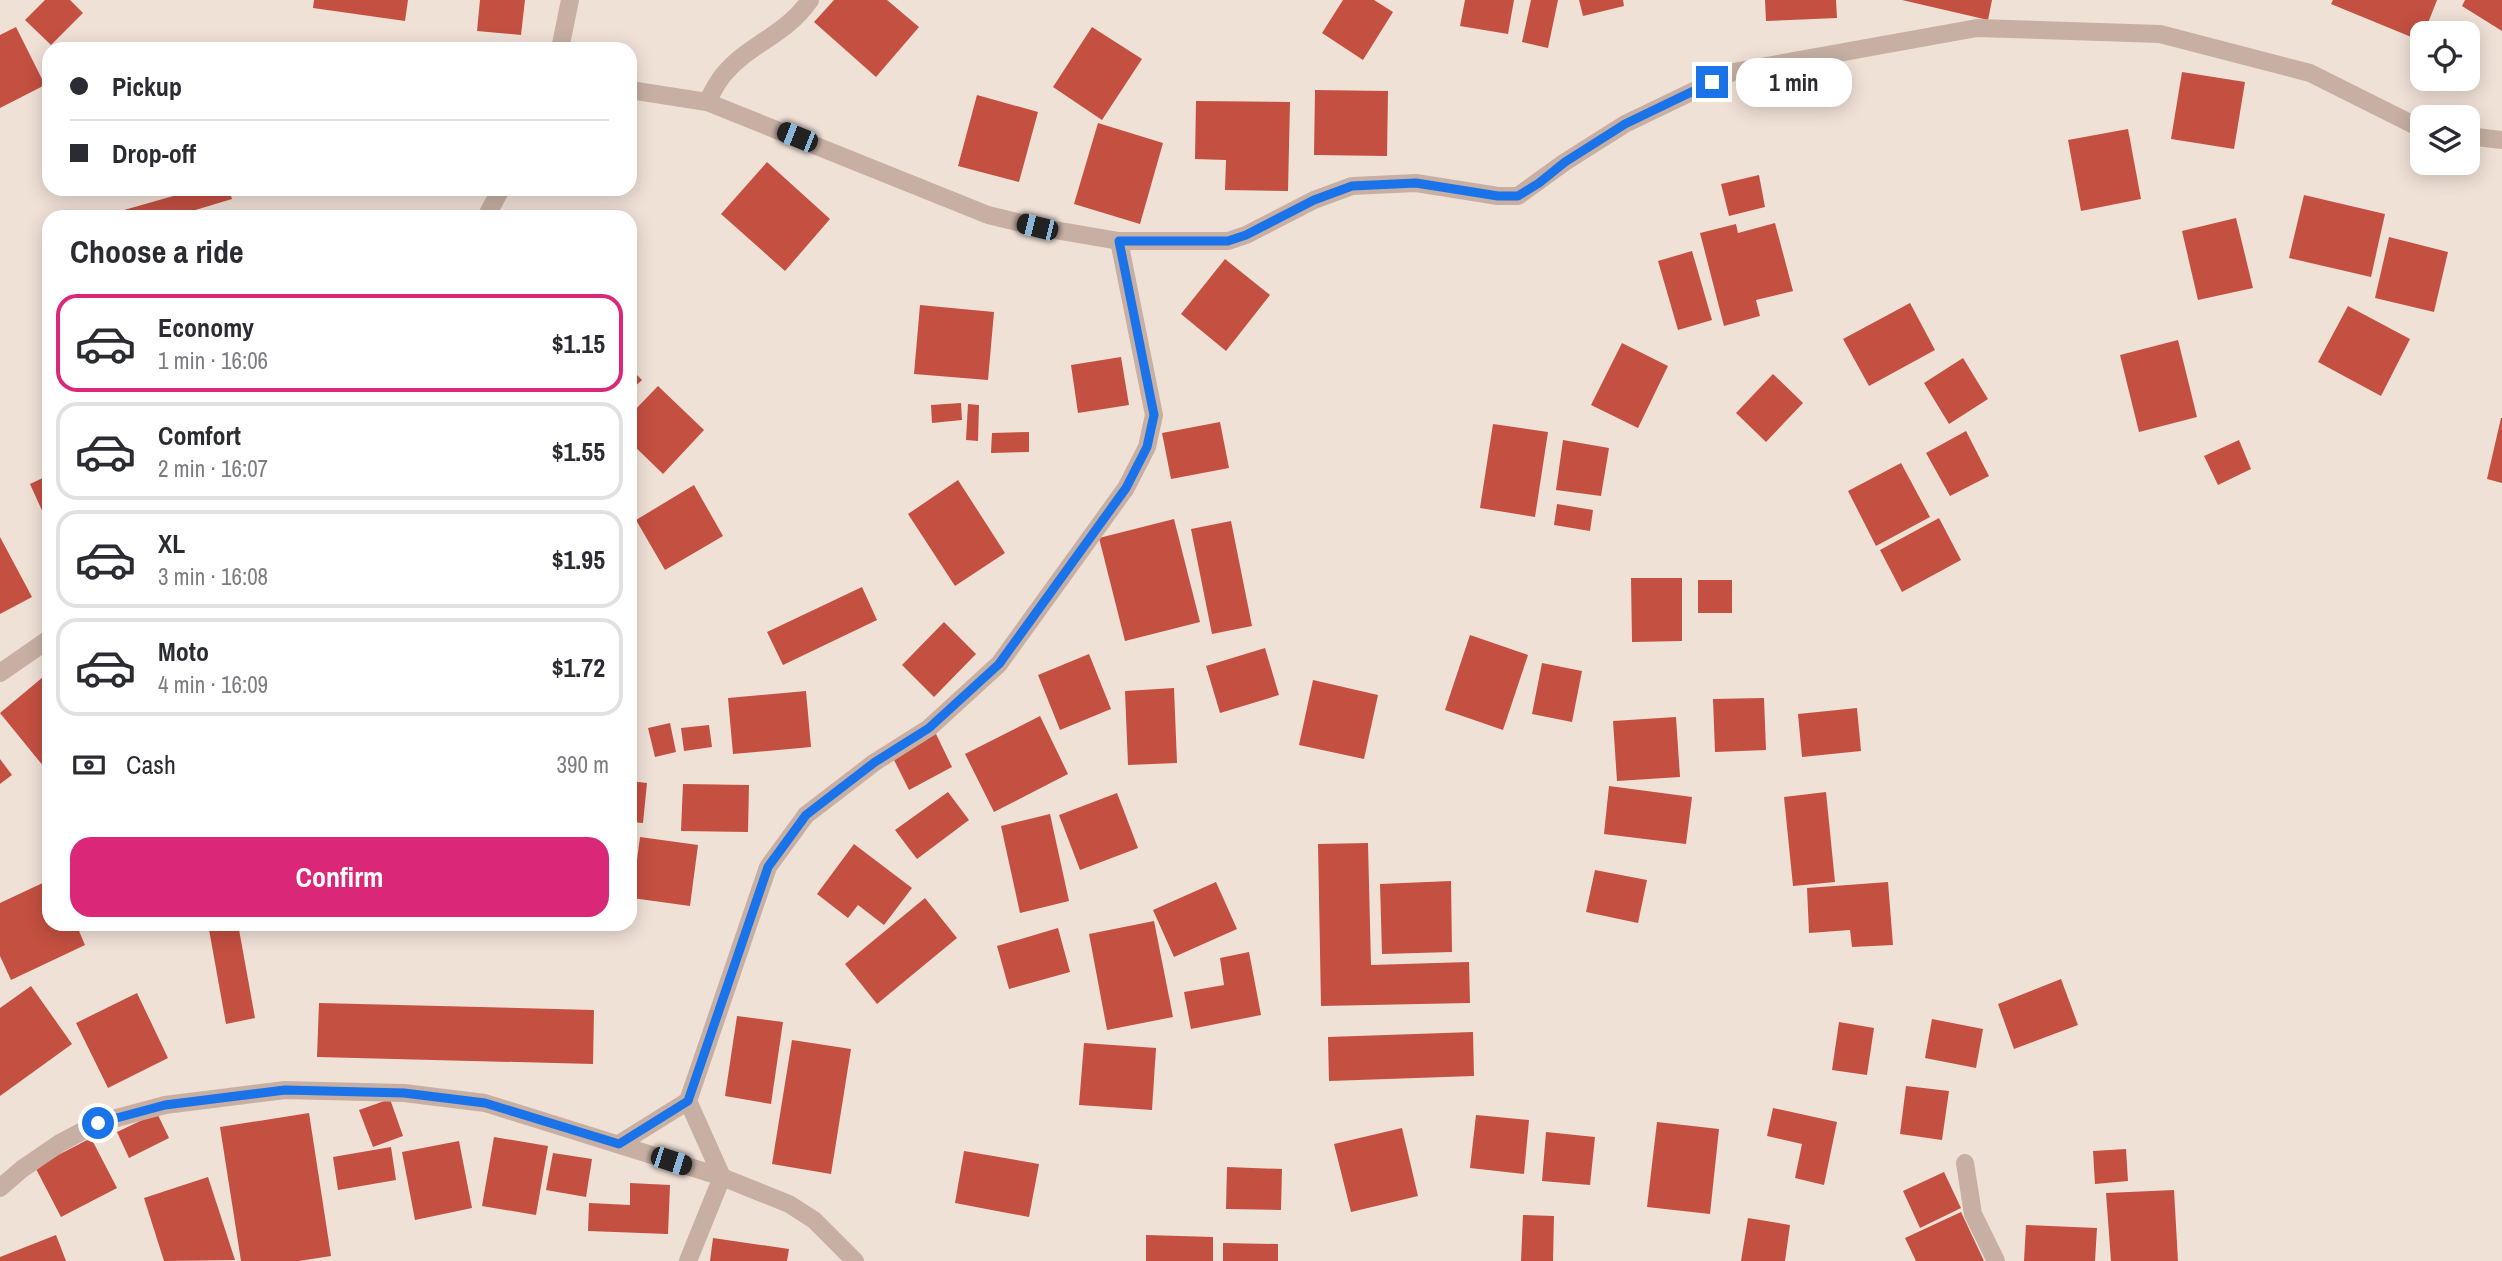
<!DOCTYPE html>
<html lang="en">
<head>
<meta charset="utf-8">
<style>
  body { margin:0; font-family:"Archivo Narrow",sans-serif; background:#f7f7f7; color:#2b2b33; height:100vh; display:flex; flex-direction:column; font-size:26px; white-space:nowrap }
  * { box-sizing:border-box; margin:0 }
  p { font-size:23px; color:#7c7c81 }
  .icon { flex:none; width:38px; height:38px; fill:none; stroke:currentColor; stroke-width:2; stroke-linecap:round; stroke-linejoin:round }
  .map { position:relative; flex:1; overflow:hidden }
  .side { position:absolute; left:42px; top:210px; width:595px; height:721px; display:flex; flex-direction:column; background:#fff; border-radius:21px; box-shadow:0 4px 18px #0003 }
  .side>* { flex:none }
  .banner { position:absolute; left:42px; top:42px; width:595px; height:154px; border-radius:21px; box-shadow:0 4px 18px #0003; display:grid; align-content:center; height:154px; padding:0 28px; background:#fff }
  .buttons { position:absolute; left:2410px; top:21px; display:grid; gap:14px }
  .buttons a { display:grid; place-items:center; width:70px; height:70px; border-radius:14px; background:#fff; box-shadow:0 4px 18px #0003; font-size:35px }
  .end { position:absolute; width:32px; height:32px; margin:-16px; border:9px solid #1a73e8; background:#fff; box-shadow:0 0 0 4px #fff }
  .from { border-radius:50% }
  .bubble { position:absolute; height:49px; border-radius:21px; background:#fff; box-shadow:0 4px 18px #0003; font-size:23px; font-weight:700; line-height:49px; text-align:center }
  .car { position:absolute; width:21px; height:42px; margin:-21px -10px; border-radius:9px; box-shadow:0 0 5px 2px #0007; background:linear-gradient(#222 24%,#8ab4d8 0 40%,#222 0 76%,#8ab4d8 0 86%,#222 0) }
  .banner b { display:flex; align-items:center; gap:24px; height:66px; font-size:26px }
  .banner b+b { border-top:2px solid #e1e1e2 }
  .banner i { width:18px; height:18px; background:#2b2b33 }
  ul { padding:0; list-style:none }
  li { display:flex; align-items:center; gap:21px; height:98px; margin:0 14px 10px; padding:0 14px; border:4px solid #e1e1e2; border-radius:21px }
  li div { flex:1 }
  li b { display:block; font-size:26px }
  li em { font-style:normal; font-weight:700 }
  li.selected { border-color:#db2777 }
  li>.icon { width:63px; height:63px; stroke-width:1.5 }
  h2 { padding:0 28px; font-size:32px; line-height:84px }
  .pay { display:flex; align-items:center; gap:18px; height:77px; padding:0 28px; font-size:26px }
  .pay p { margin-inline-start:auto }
  .primary-button { display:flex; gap:14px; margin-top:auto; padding:14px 28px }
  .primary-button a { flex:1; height:80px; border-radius:21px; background:#db2777; color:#fff; font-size:28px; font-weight:700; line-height:80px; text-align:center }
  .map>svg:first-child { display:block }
</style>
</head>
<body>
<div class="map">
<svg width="2502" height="1261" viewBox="0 0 2502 1261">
  <rect width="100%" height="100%" fill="#f0e1d7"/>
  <g fill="#c45041">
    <path d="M45 0H70L83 13 51 45 25 20Z"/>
    <path d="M314 0H408L405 21 313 8Z"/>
    <path d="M480 0H525L521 35 477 31Z"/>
    <path d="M834 0H887L919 27 876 77 814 22Z"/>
    <path d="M1343 0H1374L1393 12 1363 60 1322 33Z"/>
    <path d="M1465 0H1514L1508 34 1460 26Z"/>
    <path d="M1531 0H1558L1548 48 1522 42Z"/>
    <path d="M1579 0H1623L1624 6 1583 16Z"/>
    <path d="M1765 0H1836L1837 18 1766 21Z"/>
    <path d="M1902 0H1992L1988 20Z"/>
    <path d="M2333 0H2437L2421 41 2331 4Z"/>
    <path d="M2465 0H2502V31L2462 6Z"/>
    <path d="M16 27 45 85 0 108V35Z"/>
    <path d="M1092 27 1142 59 1102 120 1053 87Z"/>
    <path d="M2182 72 2245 82 2234 149 2171 139Z"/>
    <path d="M1315 90 1388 91 1387 156 1314 155Z"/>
    <path d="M977 95 1038 112 1019 182 958 166Z"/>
    <path d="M1196 101 1290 102 1288 191 1225 190 1226 160 1195 159Z"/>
    <path d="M1098 123 1163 143 1140 224 1074 204Z"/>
    <path d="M2128 129 2141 199 2081 211 2068 140Z"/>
    <path d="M767 162 830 219 785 271 721 214Z"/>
    <path d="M1759 175 1765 207 1729 216 1721 184Z"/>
    <path d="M198 189H229L232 199 172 217H111L110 214Z"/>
    <path d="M2304 195 2385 214 2371 277 2289 258Z"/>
    <path d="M2236 218 2253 288 2198 300 2182 231Z"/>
    <path d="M1775 223 1793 291 1756 300 1760 316 1724 326 1700 233 1736 224 1738 233Z"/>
    <path d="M2389 237 2448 252 2434 312 2375 298Z"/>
    <path d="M1692 251 1712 320 1678 330 1658 261Z"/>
    <path d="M1225 259 1270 295 1226 351 1181 314Z"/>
    <path d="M1910 303 1935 350 1869 386 1843 339Z"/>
    <path d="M920 305 994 312 988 380 914 374Z"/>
    <path d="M2348 306 2410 339 2381 396 2318 362Z"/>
    <path d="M2178 340 2197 417 2139 432 2120 355Z"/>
    <path d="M1622 343 1668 366 1638 428 1591 405Z"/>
    <path d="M1121 357 1129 405 1078 413 1071 365Z"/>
    <path d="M1963 358 1988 399 1949 424 1924 383Z"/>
    <path d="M630 368 642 380 630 391Z"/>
    <path d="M1773 374 1803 403 1766 442 1736 413Z"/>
    <path d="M658 386 704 430 663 474 630 442V415Z"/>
    <path d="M961 403 962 420 932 423 931 405Z"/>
    <path d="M968 404 979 405 978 441 966 440Z"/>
    <path d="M2501 418H2502V483L2487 479Z"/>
    <path d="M1220 422 1229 468 1171 479 1162 433Z"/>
    <path d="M1493 424 1548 432 1535 517 1480 508Z"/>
    <path d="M1966 431 1989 476 1950 496 1926 453Z"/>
    <path d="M1029 432V452L991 453 992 433Z"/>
    <path d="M1563 440 1609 448 1601 496 1556 490Z"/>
    <path d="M2239 440 2251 469 2218 485 2204 456Z"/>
    <path d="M1901 463 1930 517 1876 546 1848 491Z"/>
    <path d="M49 475V526L30 484Z"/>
    <path d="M958 480 1005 553 955 586 908 514Z"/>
    <path d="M694 485 723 536 665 570 636 520Z"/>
    <path d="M1557 504 1593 510 1590 531 1554 525Z"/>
    <path d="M1939 518 1961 560 1902 592 1880 550Z"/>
    <path d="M1174 519 1200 622 1125 641 1099 538Z"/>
    <path d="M1231 521 1252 626 1212 634 1191 529Z"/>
    <path d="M0 537 32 597 0 614Z"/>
    <path d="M1631 578H1682V641L1632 642Z"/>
    <rect x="1698" y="580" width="34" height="33"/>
    <path d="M862 587 877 620 783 665 767 632Z"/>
    <path d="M944 622 976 654 934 697 902 665Z"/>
    <path d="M1470 635 1528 655 1503 730 1445 710Z"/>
    <path d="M1265 648 1279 695 1220 713 1206 666Z"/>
    <path d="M1089 654 1111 709 1060 730 1038 675Z"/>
    <path d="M1542 663 1582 671 1572 722 1532 714Z"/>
    <path d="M49 672V762L44 767 0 713Z"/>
    <path d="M1313 680 1378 695 1364 759 1299 745Z"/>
    <path d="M1174 688 1177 763 1128 765 1125 691Z"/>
    <path d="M806 691 811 747 733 754 728 698Z"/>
    <path d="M1764 698 1766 750 1715 752 1713 699Z"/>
    <path d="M1857 708 1861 751 1802 757 1798 714Z"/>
    <path d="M1040 716 1068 774 994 812 965 754Z"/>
    <path d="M1676 717 1680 777 1617 781 1613 721Z"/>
    <path d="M670 723 676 752 655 757 648 728Z"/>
    <path d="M709 725 712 747 684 751 681 728Z"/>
    <path d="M936 734 952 767 909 790 892 756Z"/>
    <path d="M0 759 12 775 0 784Z"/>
    <path d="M630 781 647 783 643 823 630 822Z"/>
    <path d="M683 784 749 785 748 832 681 831Z"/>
    <path d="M1609 786 1692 797 1686 844 1604 834Z"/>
    <path d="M948 792 969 820 917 859 895 830Z"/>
    <path d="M1826 792 1835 882 1793 886 1784 797Z"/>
    <path d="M1117 793 1138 848 1080 870 1059 815Z"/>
    <path d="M1050 814 1069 901 1020 913 1001 826Z"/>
    <path d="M640 837 698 845 690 906 632 898Z"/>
    <path d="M1368 843 1371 965 1469 962 1470 1003 1321 1006 1318 844Z"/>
    <path d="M854 844 912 888 884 925 858 905 848 918 817 894Z"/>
    <path d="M1595 870 1647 880 1638 923 1586 912Z"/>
    <path d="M49 880V924H76L85 945 11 980 0 956V903Z"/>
    <path d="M1451 881 1452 952 1382 954 1380 884Z"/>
    <path d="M1216 882 1237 929 1174 957 1153 910Z"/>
    <path d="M1888 882 1893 945 1852 947 1850 930 1809 933 1807 888Z"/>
    <path d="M925 898 957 938 877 1004 845 964Z"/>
    <path d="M1154 921 1173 1017 1107 1030 1089 934Z"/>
    <path d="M208 924H238L255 1018 226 1024Z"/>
    <path d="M1058 928 1070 972 1009 989 997 946Z"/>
    <path d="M1249 952 1261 1015 1191 1029 1184 992 1224 985 1220 958Z"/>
    <path d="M2061 979 2078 1025 2014 1049 1998 1004Z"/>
    <path d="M31 986 72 1044 0 1096V1008Z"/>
    <path d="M137 993 168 1058 108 1088 76 1023Z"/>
    <path d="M319 1003 594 1010 593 1064 317 1057Z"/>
    <path d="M737 1016 783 1022 771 1104 725 1096Z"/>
    <path d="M1932 1019 1983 1029 1976 1068 1925 1058Z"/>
    <path d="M1839 1022 1874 1028 1867 1075 1832 1070Z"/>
    <path d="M1473 1032 1474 1076 1329 1081 1328 1037Z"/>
    <path d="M792 1040 851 1049 831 1174 772 1164Z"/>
    <path d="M1084 1043 1156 1048 1152 1110 1079 1105Z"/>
    <path d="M1906 1086 1949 1091 1942 1140 1900 1134Z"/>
    <path d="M390 1099 403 1136 373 1147 359 1110Z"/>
    <path d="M1773 1108 1837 1122 1824 1185 1795 1178 1802 1144 1767 1136Z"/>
    <path d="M157 1113 169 1138 129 1158 117 1132Z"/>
    <path d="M309 1113 331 1256 299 1261H241L220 1127Z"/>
    <path d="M1476 1115 1529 1120 1524 1174 1470 1168Z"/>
    <path d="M1657 1122 1719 1129 1710 1214 1647 1207Z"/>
    <path d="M1402 1128 1418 1196 1351 1212 1334 1144Z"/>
    <path d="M1546 1132 1595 1137 1590 1185 1542 1181Z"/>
    <path d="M494 1137 548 1146 536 1215 482 1206Z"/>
    <path d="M91 1138 117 1188 61 1217 35 1167Z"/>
    <path d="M459 1141 472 1208 415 1220 402 1152Z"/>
    <path d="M391 1147 396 1180 338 1190 333 1157Z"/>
    <path d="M2126 1149 2128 1181 2095 1184 2093 1151Z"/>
    <path d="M964 1151 1039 1164 1029 1217 955 1203Z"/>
    <path d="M553 1153 592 1159 586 1197 546 1190Z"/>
    <path d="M1227 1167 1282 1169 1281 1210 1226 1209Z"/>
    <path d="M1944 1172 1961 1208 1920 1228 1903 1191Z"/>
    <path d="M208 1177 235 1260 164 1261 144 1198Z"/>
    <path d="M630 1183 670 1185 668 1234 588 1231 589 1203 630 1205Z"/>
    <path d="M2174 1190 2178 1261H2111L2106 1193Z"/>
    <path d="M1961 1212 1984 1261H1916L1905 1238Z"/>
    <path d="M1523 1215 1554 1216 1553 1261H1521Z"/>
    <path d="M1748 1218 1790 1225 1785 1261H1741Z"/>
    <path d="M2026 1225 2097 1228 2095 1261H2024Z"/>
    <path d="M56 1235 66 1261H0V1257Z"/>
    <path d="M1146 1235 1213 1237V1261H1146Z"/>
    <path d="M713 1238 789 1249 787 1261H710Z"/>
    <path d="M1223 1243 1278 1244V1261H1223Z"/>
  </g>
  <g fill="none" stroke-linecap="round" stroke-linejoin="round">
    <g stroke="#c7afa3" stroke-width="18">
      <path d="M630 90 707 102 988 215 1037 227 1119 241H1228L1246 235 1314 200 1352 186 1416 183 1498 196H1518L1565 162 1625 124 1733 72 1977 28 2160 34 2310 73 2422 129"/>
      <path d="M707 102C712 93 717 82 724 74 750 43 785 36 810 0"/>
      <path d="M2468 136 2502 140"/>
      <path d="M688 1101 722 1177 688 1261"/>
      <path d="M619 1144 688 1101 768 867 806 815 875 762 929 728 999 664 1126 488 1147 447 1154 415 1119 241"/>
      <path d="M1965 1163 1973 1214 1996 1261"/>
      <path d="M0 1188 22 1169 60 1143 98 1123 165 1105 285 1090 404 1093 485 1103 722 1177 789 1204 814 1220 855 1261"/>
    </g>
    <g stroke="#c7afa3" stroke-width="18">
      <path d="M560 49 570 0"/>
      <path d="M486 217 501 189"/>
      <path d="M0 673 49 639"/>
    </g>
  </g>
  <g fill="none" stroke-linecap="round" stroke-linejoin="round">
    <path stroke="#1a73e8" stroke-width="9" d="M98 1123 165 1105 285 1090 404 1093 485 1103 619 1144 688 1101 768 867 806 815 875 762 929 728 999 664 1126 488 1147 447 1154 415 1119 241H1228L1246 235 1314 200 1352 186 1416 183 1498 196H1518L1539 183 1565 162 1625 124 1712 82"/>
  </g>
</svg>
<div class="buttons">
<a><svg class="icon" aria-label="locate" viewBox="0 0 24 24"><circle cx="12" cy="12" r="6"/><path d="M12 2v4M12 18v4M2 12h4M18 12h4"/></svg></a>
<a><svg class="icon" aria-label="layers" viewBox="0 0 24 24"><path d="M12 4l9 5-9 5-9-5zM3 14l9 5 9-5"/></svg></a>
</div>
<i class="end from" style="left:98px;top:1123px"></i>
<i class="end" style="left:1712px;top:82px"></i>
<div class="bubble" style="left:1736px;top:58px;width:116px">1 min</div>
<i class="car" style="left:797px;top:137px;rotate:292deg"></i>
<i class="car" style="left:1037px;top:227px;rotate:284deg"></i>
<i class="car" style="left:671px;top:1161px;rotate:108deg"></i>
<div class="banner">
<b><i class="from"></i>Pickup</b>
<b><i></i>Drop-off</b>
</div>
<section class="side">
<h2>Choose a ride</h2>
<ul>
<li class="selected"><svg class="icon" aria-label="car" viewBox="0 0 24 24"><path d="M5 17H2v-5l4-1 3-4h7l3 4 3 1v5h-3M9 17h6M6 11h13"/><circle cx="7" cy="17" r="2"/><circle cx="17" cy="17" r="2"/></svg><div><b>Economy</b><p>1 min · 16:06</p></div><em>$1.15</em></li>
<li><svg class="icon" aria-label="car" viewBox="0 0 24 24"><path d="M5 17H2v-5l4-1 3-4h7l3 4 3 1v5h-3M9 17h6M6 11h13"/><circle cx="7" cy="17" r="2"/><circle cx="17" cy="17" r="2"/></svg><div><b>Comfort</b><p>2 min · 16:07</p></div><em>$1.55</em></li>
<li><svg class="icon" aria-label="car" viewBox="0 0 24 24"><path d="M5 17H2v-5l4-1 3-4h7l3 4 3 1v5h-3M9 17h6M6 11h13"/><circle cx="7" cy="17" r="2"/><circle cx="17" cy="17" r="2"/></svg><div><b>XL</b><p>3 min · 16:08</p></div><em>$1.95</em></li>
<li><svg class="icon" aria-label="car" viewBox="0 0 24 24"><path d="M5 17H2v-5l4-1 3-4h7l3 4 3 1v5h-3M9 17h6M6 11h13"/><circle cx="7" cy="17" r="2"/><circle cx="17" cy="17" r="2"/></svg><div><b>Moto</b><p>4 min · 16:09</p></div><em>$1.72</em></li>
</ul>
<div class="pay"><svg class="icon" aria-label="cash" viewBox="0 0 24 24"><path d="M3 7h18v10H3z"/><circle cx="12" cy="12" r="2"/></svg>Cash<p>390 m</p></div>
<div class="primary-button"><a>Confirm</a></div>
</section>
</div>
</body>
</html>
